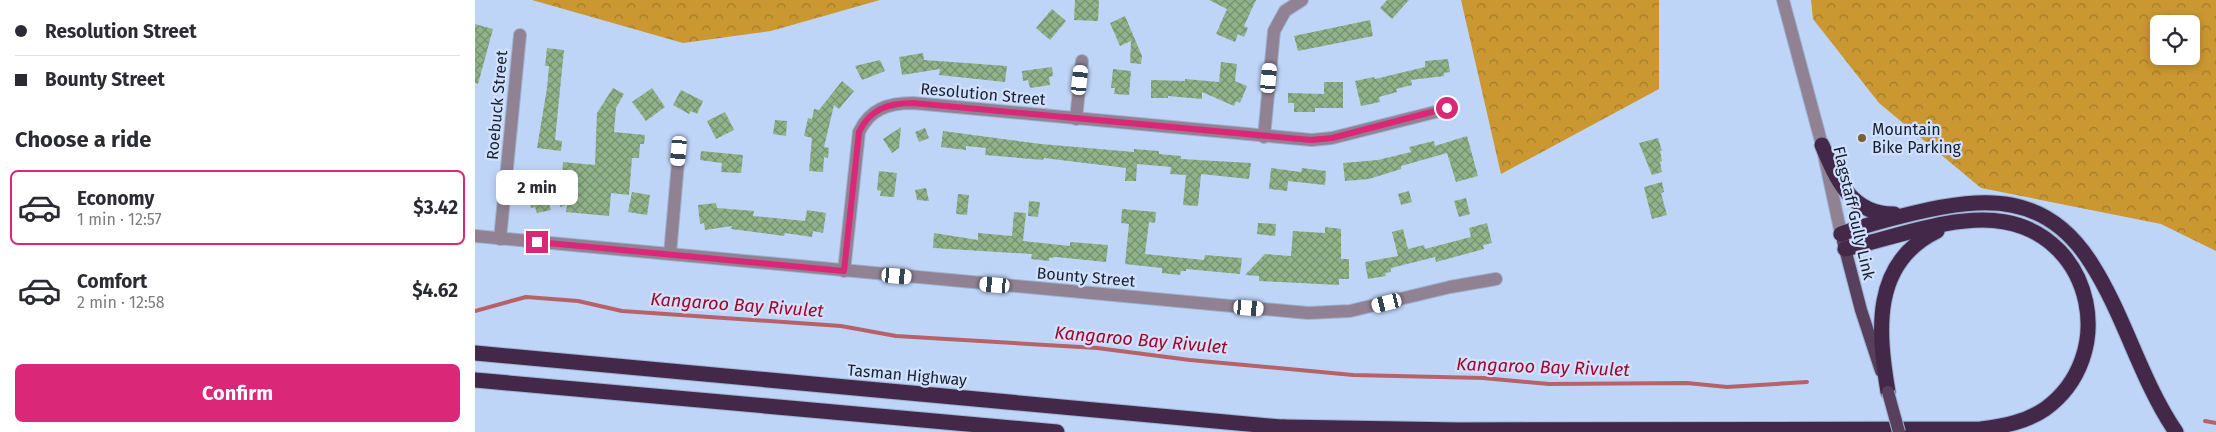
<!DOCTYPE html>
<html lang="en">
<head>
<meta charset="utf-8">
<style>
  body { margin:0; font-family:"Fira Sans",sans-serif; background:#f7f7f7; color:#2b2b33; height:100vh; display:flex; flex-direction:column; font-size:19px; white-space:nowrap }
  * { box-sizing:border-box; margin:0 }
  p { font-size:16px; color:#7c7c81 }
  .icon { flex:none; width:28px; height:28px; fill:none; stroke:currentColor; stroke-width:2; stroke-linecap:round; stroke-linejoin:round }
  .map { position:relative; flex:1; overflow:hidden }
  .drawer { display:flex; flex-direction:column; background:#fff; width:475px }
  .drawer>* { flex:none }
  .top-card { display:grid; align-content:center; height:110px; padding:0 15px; background:#fff }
  .controls { position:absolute; left:1675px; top:15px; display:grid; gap:10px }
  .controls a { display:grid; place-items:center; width:50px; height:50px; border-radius:8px; background:#fff; box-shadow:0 2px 8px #0003; font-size:25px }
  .end { position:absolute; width:22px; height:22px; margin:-11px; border:6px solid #db2777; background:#fff; box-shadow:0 0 0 2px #fff }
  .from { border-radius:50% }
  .bubble { position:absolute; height:35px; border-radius:8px; background:#fff; box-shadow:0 2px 8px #0003; font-size:16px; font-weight:700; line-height:35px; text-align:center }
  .car { position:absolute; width:15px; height:30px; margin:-15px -8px; border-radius:6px; box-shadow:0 0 4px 1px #0007; background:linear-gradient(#fff 24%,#345 0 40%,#fff 0 76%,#345 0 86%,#fff 0) }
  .top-card b { display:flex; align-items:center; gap:18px; height:48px; font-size:19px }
  .top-card b+b { border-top:1px solid #e1e1e2 }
  .top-card i { width:12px; height:12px; background:#2b2b33 }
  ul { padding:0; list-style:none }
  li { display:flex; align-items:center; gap:15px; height:75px; margin:0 10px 8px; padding:0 5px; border:2px solid transparent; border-radius:8px }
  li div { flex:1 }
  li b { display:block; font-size:19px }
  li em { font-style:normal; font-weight:700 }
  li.active { border-color:#db2777 }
  li>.icon { width:45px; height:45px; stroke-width:1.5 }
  h2 { padding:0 15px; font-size:22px; line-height:60px }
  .cta { display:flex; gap:10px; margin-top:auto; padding:10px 15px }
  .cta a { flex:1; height:58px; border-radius:8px; background:#db2777; color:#fff; font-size:20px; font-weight:700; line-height:58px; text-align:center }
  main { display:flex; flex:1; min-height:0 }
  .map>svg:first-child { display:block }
</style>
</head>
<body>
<main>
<section class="drawer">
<div class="top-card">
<b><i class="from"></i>Resolution Street</b>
<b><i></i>Bounty Street</b>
</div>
<h2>Choose a ride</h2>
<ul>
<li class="active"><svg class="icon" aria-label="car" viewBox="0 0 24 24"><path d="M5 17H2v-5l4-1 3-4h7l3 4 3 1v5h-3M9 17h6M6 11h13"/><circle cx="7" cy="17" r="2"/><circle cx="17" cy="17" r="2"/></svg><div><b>Economy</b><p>1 min · 12:57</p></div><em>$3.42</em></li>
<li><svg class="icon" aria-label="car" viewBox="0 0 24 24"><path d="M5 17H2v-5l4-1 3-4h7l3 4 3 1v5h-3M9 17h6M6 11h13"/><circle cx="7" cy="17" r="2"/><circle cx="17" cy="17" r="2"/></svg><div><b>Comfort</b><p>2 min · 12:58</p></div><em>$4.62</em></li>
</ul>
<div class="cta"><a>Confirm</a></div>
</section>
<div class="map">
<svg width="1741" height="432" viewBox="0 0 1741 432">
  <defs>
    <pattern id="forest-crowns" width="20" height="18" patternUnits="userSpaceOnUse" patternTransform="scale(1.25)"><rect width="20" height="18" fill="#ca9731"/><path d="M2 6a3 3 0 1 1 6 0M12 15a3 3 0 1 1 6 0" fill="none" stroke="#a37b2a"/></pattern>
    <pattern id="building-cross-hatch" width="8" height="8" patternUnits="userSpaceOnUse" patternTransform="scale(1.25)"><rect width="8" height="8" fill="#8fb289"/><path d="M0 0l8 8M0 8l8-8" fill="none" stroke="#749070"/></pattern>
  </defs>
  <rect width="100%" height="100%" fill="#bfd5f8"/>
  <g fill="url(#forest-crowns)" fill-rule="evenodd">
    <path d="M57 0H405L296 31 208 43Z"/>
    <path d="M986 0H1184V89L1026 174Z"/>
    <path d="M1336 0H1741V251L1686 224 1506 188 1404 103 1338 19ZM1684 24H1716V56H1684Z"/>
  </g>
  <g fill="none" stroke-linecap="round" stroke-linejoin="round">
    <g stroke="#b76268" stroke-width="4">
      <path d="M0 311 51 297 103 301 147 311 366 326 421 336 622 348 715 360 878 375 1008 378 1074 384 1212 383 1252 387 1332 382"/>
      <path d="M1730 421 1741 423"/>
    </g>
  </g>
  <g fill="url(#building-cross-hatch)">
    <path d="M600 0H624L623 21 599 20Z"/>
    <path d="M734 0H781L769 26 773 28 769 37 763 34 760 42 741 34 752 9Z"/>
    <path d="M912 0H934L917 19 905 8Z"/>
    <path d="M577 9 591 21 575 40 561 28Z"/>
    <path d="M650 16 667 56 666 64 655 63 656 41 645 46 635 23Z"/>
    <path d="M895 20 898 36 823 51 819 36Z"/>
    <path d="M0 24 18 29 3 84 0 83Z"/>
    <path d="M72 48 89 50 80 140 87 141 86 151 62 148 72 88 74 66H70Z"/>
    <path d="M448 53 449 60 532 66 530 82 464 75 465 69 427 75 424 57Z"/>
    <path d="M973 59 975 72 969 73V76L936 80 937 85 921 89 922 92 904 97 905 102 886 106 880 81 899 77 900 79 950 67V61Z"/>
    <path d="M405 60 410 71 387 80 380 66Z"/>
    <path d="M746 62 762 64 760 81 772 86 765 103 761 101 759 106 727 92V99L693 96V98H676V80L710 81V79L744 82Z"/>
    <path d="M577 67 578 76 574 77 575 85 555 88 553 80 548 81 547 71Z"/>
    <path d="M638 69 656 71 654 95 639 94 640 88H636Z"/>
    <path d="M367 81 379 91 364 109 359 105 349 147 354 148 353 158 349 157 348 172 334 171 337 138 329 136 333 118 337 119 339 109 344 110Z"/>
    <path d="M849 82H868V108H840V112H819V103H813V93L849 94Z"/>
    <path d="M138 88 149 94 141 108 139 132 170 135 169 144H165L164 158H157L154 195 136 193 134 216 91 212 92 205 85 207 88 162 120 165 122 113Z"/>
    <path d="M177 88 190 107 171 121 157 102Z"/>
    <path d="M206 90 228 101 222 114 216 111 214 114 198 105Z"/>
    <path d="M250 112 259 130 241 139 232 121Z"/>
    <path d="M300 120 312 121 311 136 298 134Z"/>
    <path d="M426 127 424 148 417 153 408 139Z"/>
    <path d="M450 128 454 138 444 142 440 132Z"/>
    <path d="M468 131 566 144 659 152V149L684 151V154L706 156V159L776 163 774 179 726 174 723 206 708 205 711 175 695 174 696 167 662 164 661 181H650L651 168 569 158 568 160 510 155 511 148 491 146V150L466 147Z"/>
    <path d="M992 136 1003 176 981 182 972 153 926 166V169L894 179 870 181 868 163 903 160 936 152 934 147 959 141 960 146Z"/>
    <path d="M1183 138 1187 151H1185L1187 161 1185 162 1187 172 1177 175 1164 143Z"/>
    <path d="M226 151 268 155 266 173 246 172 247 163 225 160Z"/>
    <path d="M796 168 826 172 827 168 851 171 850 185 813 181 812 191 794 189Z"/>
    <path d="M404 171 422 173 419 197 405 196 406 191 402 190Z"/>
    <path d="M1187 182 1189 192 1186 193 1192 215 1177 219 1169 187Z"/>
    <path d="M69 185 76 210 62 213 60 207 56 208 52 190Z"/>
    <path d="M451 188 454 201 442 200 440 190Z"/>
    <path d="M934 191 937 202 926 205 923 194Z"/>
    <path d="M157 192 175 195 172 215 153 212Z"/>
    <path d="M483 194 494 195 492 215 481 214Z"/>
    <path d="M991 198 995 214 984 217 979 201Z"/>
    <path d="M554 201 565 202 563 217 553 216Z"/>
    <path d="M241 203 242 208 279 211 278 216 330 221 332 210 351 213 348 233 338 231 337 237 310 233 309 236 256 229 257 226 230 230 229 223 225 224 223 205Z"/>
    <path d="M647 209 681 212 680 223 674 222 670 254 729 260 730 255 767 258 765 274 711 269V271H706L705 275 687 273V268L650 264 654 224 646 223Z"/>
    <path d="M539 212 551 213 548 241 595 246V242L633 245 631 262 581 257 574 258V261L556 259 557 254 458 248 459 233 503 240V233L537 236Z"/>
    <path d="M783 223 801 224 800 236 782 234Z"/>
    <path d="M1012 223 1017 243 1008 245 1009 249 961 262 960 257 916 268V272L910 273 911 276 893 279 890 262 923 256 917 232 928 229 933 249 949 245 950 249 996 237 994 228Z"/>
    <path d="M850 227 866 229V259H874V279H864V285L784 281V276L770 275 790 254 816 256 818 231 850 233Z"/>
  </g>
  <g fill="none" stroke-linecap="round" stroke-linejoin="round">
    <g stroke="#9db1d0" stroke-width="14">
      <g id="minor">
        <path d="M601 119 607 61"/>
        <path d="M789 137 799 31 810 11 827 0"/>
        <path d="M0 236 833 313 875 311 975 287 1021 279"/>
        <path d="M25 239 45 35"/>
        <path d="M195 254 204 151"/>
        <path d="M369 271 384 132C395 109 413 103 438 103L837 140 857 138 972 109"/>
      </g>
    </g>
    <g stroke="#9db1d0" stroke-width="14">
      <path id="tertiary" d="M1308 0 1347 145 1366 234"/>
    </g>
    <g stroke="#9db1d0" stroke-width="14">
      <path id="primary" d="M1368 241 1386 310 1406 371"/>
    </g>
    <g stroke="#9db1d0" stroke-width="17">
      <g id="motorway">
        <path d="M1347 145C1361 179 1377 215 1419 214"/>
        <path d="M1366 234C1390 225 1414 219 1439 213 1511 196 1572 193 1616 263 1650 316 1665 379 1701 432"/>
        <path d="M0 353 817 428"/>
        <path d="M0 380 582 432"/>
        <path d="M1413 392C1403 332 1396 263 1462 231"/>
        <path d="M808 427 983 430 1506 429C1529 426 1551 422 1570 409 1643 356 1619 238 1530 222 1481 213 1418 238 1370 249"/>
      </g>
    </g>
    <use href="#minor" stroke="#908293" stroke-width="12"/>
    <use href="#tertiary" stroke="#908293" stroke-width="12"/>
    <use href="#primary" stroke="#583f5d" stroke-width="12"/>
    <use href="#motorway" stroke="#44284a" stroke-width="15"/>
    <g stroke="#9db1d0" stroke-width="14" stroke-linecap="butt">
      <path id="primary-bridge" d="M1413 392 1424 432"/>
    </g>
    <use href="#primary-bridge" stroke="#583f5d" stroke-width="12"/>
  </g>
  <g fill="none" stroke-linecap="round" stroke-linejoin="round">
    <path stroke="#db2777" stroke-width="6" d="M62 242 369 271 384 132C395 109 413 103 438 103L836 140 857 138 972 108"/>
  </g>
  <circle fill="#7a6032" stroke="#d1e1fd" stroke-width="2" cx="1387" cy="138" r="5"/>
  <g text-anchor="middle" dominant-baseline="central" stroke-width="4.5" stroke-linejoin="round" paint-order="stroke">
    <g font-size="16" fill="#151f2f" stroke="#d1e1fd">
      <text transform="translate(508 94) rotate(5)">Resolution Street</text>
      <text transform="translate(22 105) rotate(-85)">Roebuck Street</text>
      <text transform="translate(1379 213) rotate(77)">Flagstaff Gully Link</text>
      <text transform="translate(611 277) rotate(5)">Bounty Street</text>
      <text transform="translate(432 375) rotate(5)">Tasman Highway</text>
    </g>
    <g font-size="16" fill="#151f2f" stroke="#d1e1fd" text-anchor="start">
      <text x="1397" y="129">Mountain<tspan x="1397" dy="18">Bike Parking</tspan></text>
    </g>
    <g font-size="18" font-style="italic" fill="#a50327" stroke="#d1e1fd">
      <text transform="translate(262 305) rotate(4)">Kangaroo Bay Rivulet</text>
      <text transform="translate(666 340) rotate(5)">Kangaroo Bay Rivulet</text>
      <text transform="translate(1068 367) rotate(2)">Kangaroo Bay Rivulet</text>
    </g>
  </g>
</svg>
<div class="controls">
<a><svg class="icon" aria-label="locate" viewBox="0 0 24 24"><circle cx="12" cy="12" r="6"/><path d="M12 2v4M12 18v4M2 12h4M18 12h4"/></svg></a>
</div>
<i class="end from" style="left:972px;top:108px"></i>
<i class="end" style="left:62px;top:242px"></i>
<div class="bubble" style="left:21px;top:170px;width:82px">2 min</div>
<i class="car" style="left:794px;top:78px;rotate:5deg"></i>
<i class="car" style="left:605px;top:80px;rotate:6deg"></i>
<i class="car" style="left:204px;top:151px;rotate:185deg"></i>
<i class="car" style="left:422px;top:276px;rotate:95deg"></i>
<i class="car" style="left:520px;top:285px;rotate:275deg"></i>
<i class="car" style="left:912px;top:303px;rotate:256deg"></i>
<i class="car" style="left:774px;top:308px;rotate:95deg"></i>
</div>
</main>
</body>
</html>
